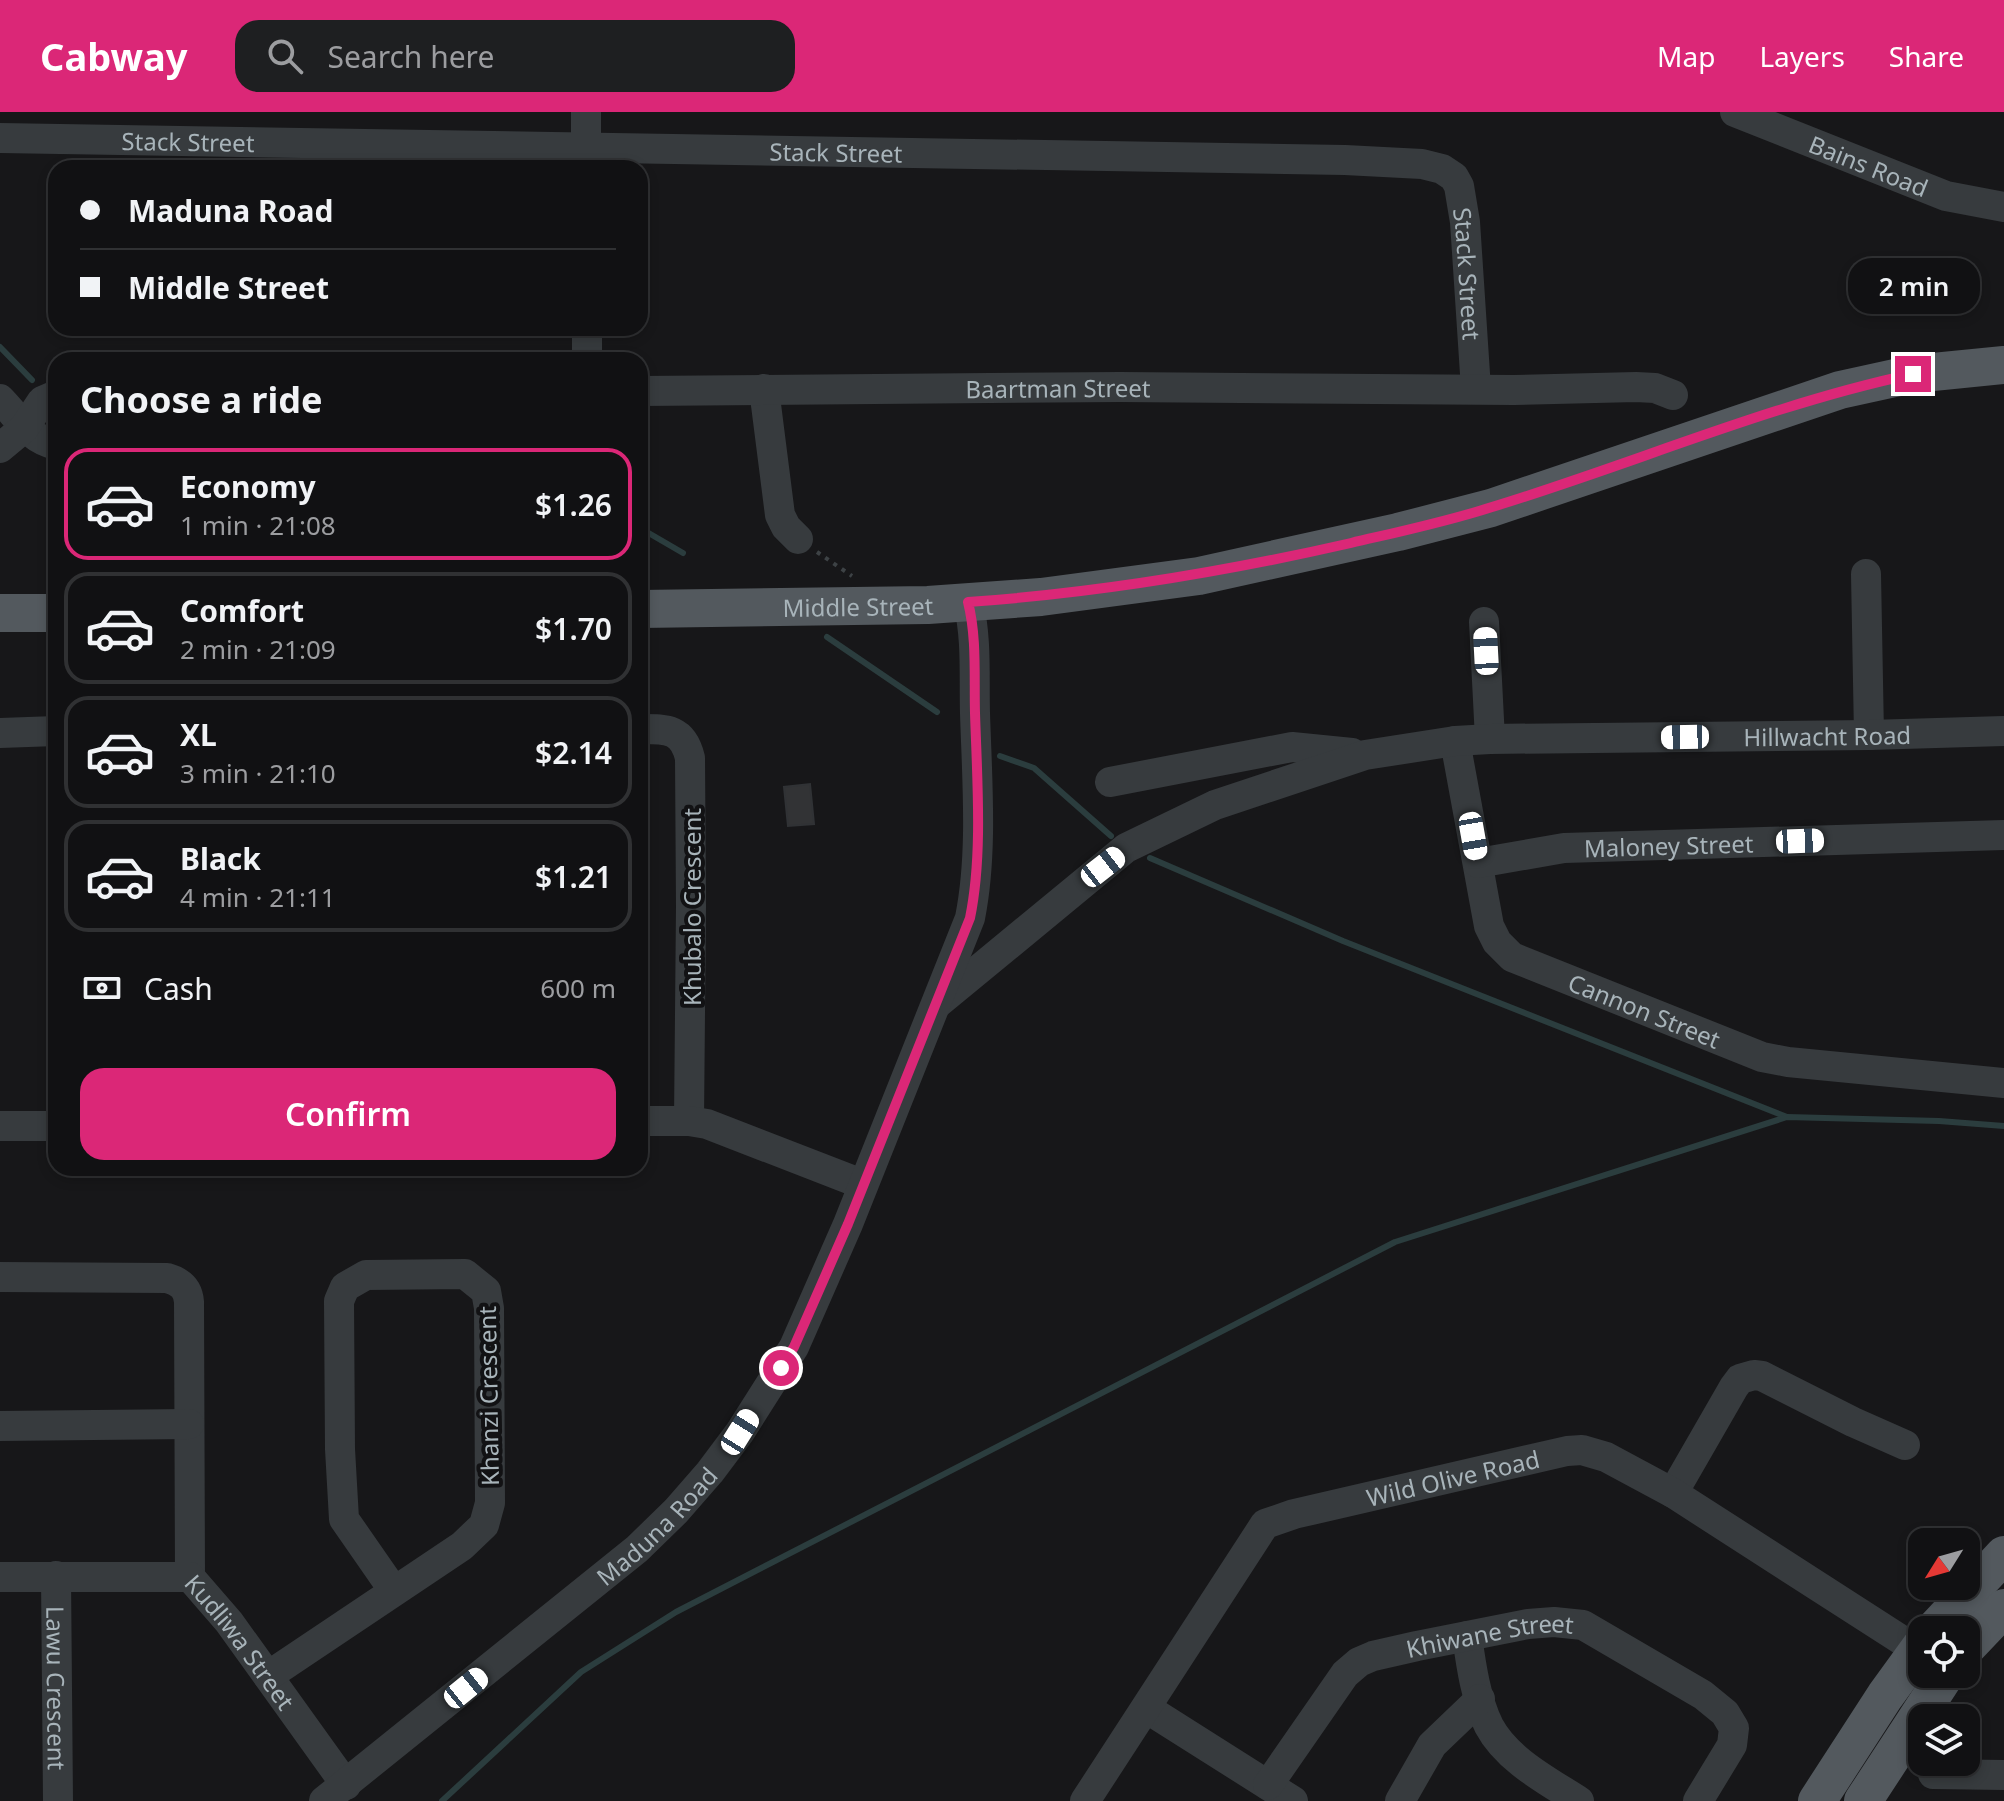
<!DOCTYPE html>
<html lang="en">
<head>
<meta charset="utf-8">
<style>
  body { margin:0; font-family:"Noto Sans",sans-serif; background:#1e1f21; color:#f1f3f6; height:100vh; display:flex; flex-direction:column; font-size:30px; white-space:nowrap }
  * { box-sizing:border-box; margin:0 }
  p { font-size:26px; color:#9c9da0 }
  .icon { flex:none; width:44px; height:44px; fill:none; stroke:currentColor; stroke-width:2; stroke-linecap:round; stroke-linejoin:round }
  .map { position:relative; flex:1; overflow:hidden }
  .drawer { position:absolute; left:48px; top:240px; width:600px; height:824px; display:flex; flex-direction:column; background:#111113; border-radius:24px; box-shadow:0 4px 12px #0003,0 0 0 2px #303133 }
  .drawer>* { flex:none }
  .top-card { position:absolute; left:48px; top:48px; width:600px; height:176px; border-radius:24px; box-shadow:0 4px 12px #0003,0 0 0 2px #303133; display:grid; align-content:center; height:176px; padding:0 32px; background:#111113 }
  .needle { width:52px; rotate:233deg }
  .fabs { position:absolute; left:1908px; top:1416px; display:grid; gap:16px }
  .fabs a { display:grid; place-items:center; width:72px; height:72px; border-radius:16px; background:#111113; box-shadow:0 4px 12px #0003,0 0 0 2px #303133; font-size:40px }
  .end { position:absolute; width:36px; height:36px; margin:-18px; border:10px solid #db2777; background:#fff; box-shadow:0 0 0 4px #fff }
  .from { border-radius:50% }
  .bubble { position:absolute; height:56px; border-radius:24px; background:#111113; box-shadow:0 4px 12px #0003,0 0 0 2px #303133; font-size:26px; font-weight:600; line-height:56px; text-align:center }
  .car { position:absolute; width:24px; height:48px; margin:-24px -12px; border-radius:10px; box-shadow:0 0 6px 2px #0007; background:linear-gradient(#fff 24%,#345 0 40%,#fff 0 76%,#345 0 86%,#fff 0) }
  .top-card b { display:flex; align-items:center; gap:28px; height:76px; font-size:30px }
  .top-card b+b { border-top:2px solid #303133 }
  .top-card i { width:20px; height:20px; background:#f1f3f6 }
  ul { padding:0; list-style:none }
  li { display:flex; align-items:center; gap:24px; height:112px; margin:0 16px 12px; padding:0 16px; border:4px solid #303133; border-radius:24px }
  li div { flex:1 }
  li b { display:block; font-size:30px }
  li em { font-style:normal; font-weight:600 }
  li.current { border-color:#db2777 }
  li>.icon { width:72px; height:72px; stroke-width:1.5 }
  h2 { padding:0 32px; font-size:36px; line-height:96px }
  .pay { display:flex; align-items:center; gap:20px; height:88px; padding:0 32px; font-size:30px }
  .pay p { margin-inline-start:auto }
  .primary-button { display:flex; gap:16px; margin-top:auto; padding:16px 32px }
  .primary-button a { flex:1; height:92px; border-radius:24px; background:#db2777; color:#fff; font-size:32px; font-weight:600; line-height:92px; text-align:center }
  header { display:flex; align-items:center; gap:48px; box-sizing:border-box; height:112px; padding:0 40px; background:#db2777; color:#fff }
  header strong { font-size:38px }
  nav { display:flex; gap:44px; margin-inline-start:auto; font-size:28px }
  .search { width:560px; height:72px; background:#1e1f21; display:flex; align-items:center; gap:20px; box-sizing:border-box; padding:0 28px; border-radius:24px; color:#9c9da0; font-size:30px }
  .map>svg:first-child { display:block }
</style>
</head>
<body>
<header>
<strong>Cabway</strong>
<div class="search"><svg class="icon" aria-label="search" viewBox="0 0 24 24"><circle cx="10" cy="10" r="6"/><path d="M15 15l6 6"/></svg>Search here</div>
<nav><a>Map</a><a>Layers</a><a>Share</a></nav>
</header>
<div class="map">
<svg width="2004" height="1689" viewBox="0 0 2004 1689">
  <rect width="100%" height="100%" fill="#171719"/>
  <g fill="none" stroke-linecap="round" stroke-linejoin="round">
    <g stroke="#2b3d3e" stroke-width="6">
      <path d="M0 235 32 268"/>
      <path d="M640 416 683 441"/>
      <path d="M827 525 937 600"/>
      <path d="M1000 644 1034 656 1111 724"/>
      <path d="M1150 746 1343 829 1787 1005"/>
      <path d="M442 1689 581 1560 676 1500 1395 1130 1787 1005 1939 1009 2004 1014"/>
    </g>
  </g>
  <path fill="#323335" stroke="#303235" stroke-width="2" d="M810 672 814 712 788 714 784 675Z"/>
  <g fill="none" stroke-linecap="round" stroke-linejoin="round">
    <path stroke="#3d4245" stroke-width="4" stroke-dasharray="4 6" stroke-linecap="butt" d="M817 440 852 464"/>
    <g stroke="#373b3e" stroke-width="30">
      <path id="s1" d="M1735 0 1946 84 2004 95"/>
      <path id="s2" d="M0 26 1345 48 1422 52 1442 57 1454 65 1459 74 1465 110 1476 277"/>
      <path d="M586 54V0"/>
      <path d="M587 216V248"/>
      <path d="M764 277 780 403 786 415 798 427"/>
      <path id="s3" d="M640 279 1120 275 1514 278 1636 275 1655 276 1673 283"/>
      <path d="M0 287C18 305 29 327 56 333"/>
      <path d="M0 336 24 316 42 289 56 283"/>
      <path d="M1866 462 1869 623"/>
      <path d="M1484 510 1490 627"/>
      <path d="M640 617C666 617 683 616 690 646L691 794 689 1009"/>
      <path d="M0 621 56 619"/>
      <path id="s4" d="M1455 629 1489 814 1497 830 1512 845 1762 945 1788 950 2004 971"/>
      <path d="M1110 670 1292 635 1352 641"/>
      <path id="s5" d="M1478 751 1564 736 2004 723"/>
      <path id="s6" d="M938 891 1126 736 1215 693 1365 643 1455 629 1490 627 1869 623 2004 619"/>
      <path d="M640 1009H689L707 1012 862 1072"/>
      <path d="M0 1014H56"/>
      <path d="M0 1165 167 1166C181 1170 188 1176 189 1190L190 1465"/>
      <path d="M0 1314 189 1312"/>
      <path d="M1673 1381 1734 1275 1740 1267 1754 1263 1762 1264 1853 1310 1905 1333"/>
      <path id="s7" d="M56 1464 58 1689"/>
      <path id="s8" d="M0 1465H190L229 1510 346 1673"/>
      <path d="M1467 1524C1471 1553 1476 1588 1489 1614 1507 1648 1548 1669 1579 1689"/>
      <path d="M268 1564 462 1434 484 1413 490 1391 489 1196 486 1179 465 1162 366 1163 345 1175 339 1189 340 1337 344 1407 394 1479"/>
      <path d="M1146 1596 1293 1689"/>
      <path d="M1933 1662 2004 1663"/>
      <path id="s9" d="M1268 1673 1345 1562 1359 1550 1373 1544 1417 1534 1528 1512 1554 1510 1583 1513 1703 1583 1725 1601 1734 1616 1732 1633 1698 1689"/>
      <path id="s10" d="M324 1689 637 1437 676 1399 710 1360 740 1320 794 1235 848 1112 970 806C983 741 977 667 975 601 974 564 977 526 968 490"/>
      <path id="s11" d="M1085 1689 1265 1412 1294 1402 1567 1339 1582 1338 1606 1345 1673 1381 1917 1538"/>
      <path d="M1400 1689 1432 1633 1480 1587"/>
    </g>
    <g stroke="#53595e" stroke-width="38">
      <path id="s12" d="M640 497 928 493 1041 485 1199 464 1398 420 1491 396 1840 278 1913 262 2004 253"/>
      <path d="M0 501H56"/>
      <path d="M1934 1518 2004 1443"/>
      <path d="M1966 1536 2004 1496"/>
      <path d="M1817 1689 1885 1584 1922 1533"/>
      <path d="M1863 1689 1946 1562"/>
    </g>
  </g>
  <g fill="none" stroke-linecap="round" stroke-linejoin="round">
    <path stroke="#db2777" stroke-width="10" d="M781 1256 794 1235 848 1112 970 806C983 743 977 666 975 601 974 564 977 526 968 490 1098 481 1224 460 1351 431 1398 420 1446 410 1492 395 1633 352 1768 293 1913 262"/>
  </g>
  <g text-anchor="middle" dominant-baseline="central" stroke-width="8" stroke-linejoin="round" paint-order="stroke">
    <g font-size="24" fill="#a8b4ba" stroke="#121214">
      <text stroke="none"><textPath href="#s2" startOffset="188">Stack Street</textPath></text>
      <text stroke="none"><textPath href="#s2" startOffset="836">Stack Street</textPath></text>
      <text stroke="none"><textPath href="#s1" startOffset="144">Bains Road</textPath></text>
      <text stroke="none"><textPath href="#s2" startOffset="1556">Stack Street</textPath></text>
      <text stroke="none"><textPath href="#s3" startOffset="418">Baartman Street</textPath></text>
      <text stroke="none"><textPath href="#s12" startOffset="218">Middle Street</textPath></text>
      <text stroke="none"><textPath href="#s6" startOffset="964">Hillwacht Road</textPath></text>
      <text stroke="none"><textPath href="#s5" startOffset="192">Maloney Street</textPath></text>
      <text transform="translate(691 795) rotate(-90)">Khubalo Crescent</text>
      <text stroke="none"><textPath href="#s4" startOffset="370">Cannon Street</textPath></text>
      <text transform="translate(488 1284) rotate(-91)">Khanzi Crescent</text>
      <text stroke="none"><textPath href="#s11" startOffset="524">Wild Olive Road</textPath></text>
      <text stroke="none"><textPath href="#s10" startOffset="432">Maduna Road</textPath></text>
      <text stroke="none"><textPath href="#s9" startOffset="288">Khiwane Street</textPath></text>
      <text stroke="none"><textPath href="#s8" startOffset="272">Kudliwa Street</textPath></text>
      <text stroke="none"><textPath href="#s7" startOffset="112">Lawu Crescent</textPath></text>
    </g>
  </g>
</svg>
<div class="fabs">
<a><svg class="needle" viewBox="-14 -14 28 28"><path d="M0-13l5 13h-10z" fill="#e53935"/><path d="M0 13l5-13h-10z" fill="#9c9da0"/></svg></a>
<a><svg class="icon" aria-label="locate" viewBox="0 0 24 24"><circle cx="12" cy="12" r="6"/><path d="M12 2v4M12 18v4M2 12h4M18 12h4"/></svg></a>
<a><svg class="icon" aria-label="layers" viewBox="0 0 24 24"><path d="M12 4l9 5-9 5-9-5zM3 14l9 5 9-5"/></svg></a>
</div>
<i class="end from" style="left:781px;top:1256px"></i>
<i class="end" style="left:1913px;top:262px"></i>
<div class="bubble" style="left:1848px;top:146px;width:132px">2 min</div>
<i class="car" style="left:1486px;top:539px;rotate:357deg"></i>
<i class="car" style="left:1685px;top:625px;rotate:269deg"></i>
<i class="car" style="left:1473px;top:724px;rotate:170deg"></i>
<i class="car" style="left:1800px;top:729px;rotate:88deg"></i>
<i class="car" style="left:1103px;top:755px;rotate:52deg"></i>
<i class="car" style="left:740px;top:1320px;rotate:32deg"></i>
<i class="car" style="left:466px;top:1576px;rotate:51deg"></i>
<div class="top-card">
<b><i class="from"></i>Maduna Road</b>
<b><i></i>Middle Street</b>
</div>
<section class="drawer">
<h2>Choose a ride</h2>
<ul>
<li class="current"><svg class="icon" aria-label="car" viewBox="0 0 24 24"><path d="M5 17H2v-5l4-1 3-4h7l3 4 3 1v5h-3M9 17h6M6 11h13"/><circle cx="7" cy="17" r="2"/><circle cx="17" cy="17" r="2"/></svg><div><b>Economy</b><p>1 min · 21:08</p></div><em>$1.26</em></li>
<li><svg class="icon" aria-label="car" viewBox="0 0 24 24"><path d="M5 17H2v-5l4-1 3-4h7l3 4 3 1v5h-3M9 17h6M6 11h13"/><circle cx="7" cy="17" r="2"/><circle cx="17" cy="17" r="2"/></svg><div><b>Comfort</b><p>2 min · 21:09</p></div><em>$1.70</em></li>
<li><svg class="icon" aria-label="car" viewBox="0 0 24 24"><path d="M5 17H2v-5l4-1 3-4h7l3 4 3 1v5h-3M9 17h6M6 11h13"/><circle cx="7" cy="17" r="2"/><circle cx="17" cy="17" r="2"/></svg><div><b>XL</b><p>3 min · 21:10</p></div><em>$2.14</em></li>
<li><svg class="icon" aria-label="car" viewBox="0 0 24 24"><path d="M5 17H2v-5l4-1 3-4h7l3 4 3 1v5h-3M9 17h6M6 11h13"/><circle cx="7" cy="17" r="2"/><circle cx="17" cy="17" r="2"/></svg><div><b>Black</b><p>4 min · 21:11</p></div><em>$1.21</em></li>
</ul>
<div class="pay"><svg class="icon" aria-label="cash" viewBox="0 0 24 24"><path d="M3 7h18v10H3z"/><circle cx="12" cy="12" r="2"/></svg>Cash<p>600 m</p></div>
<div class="primary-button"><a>Confirm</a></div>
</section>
</div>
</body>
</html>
